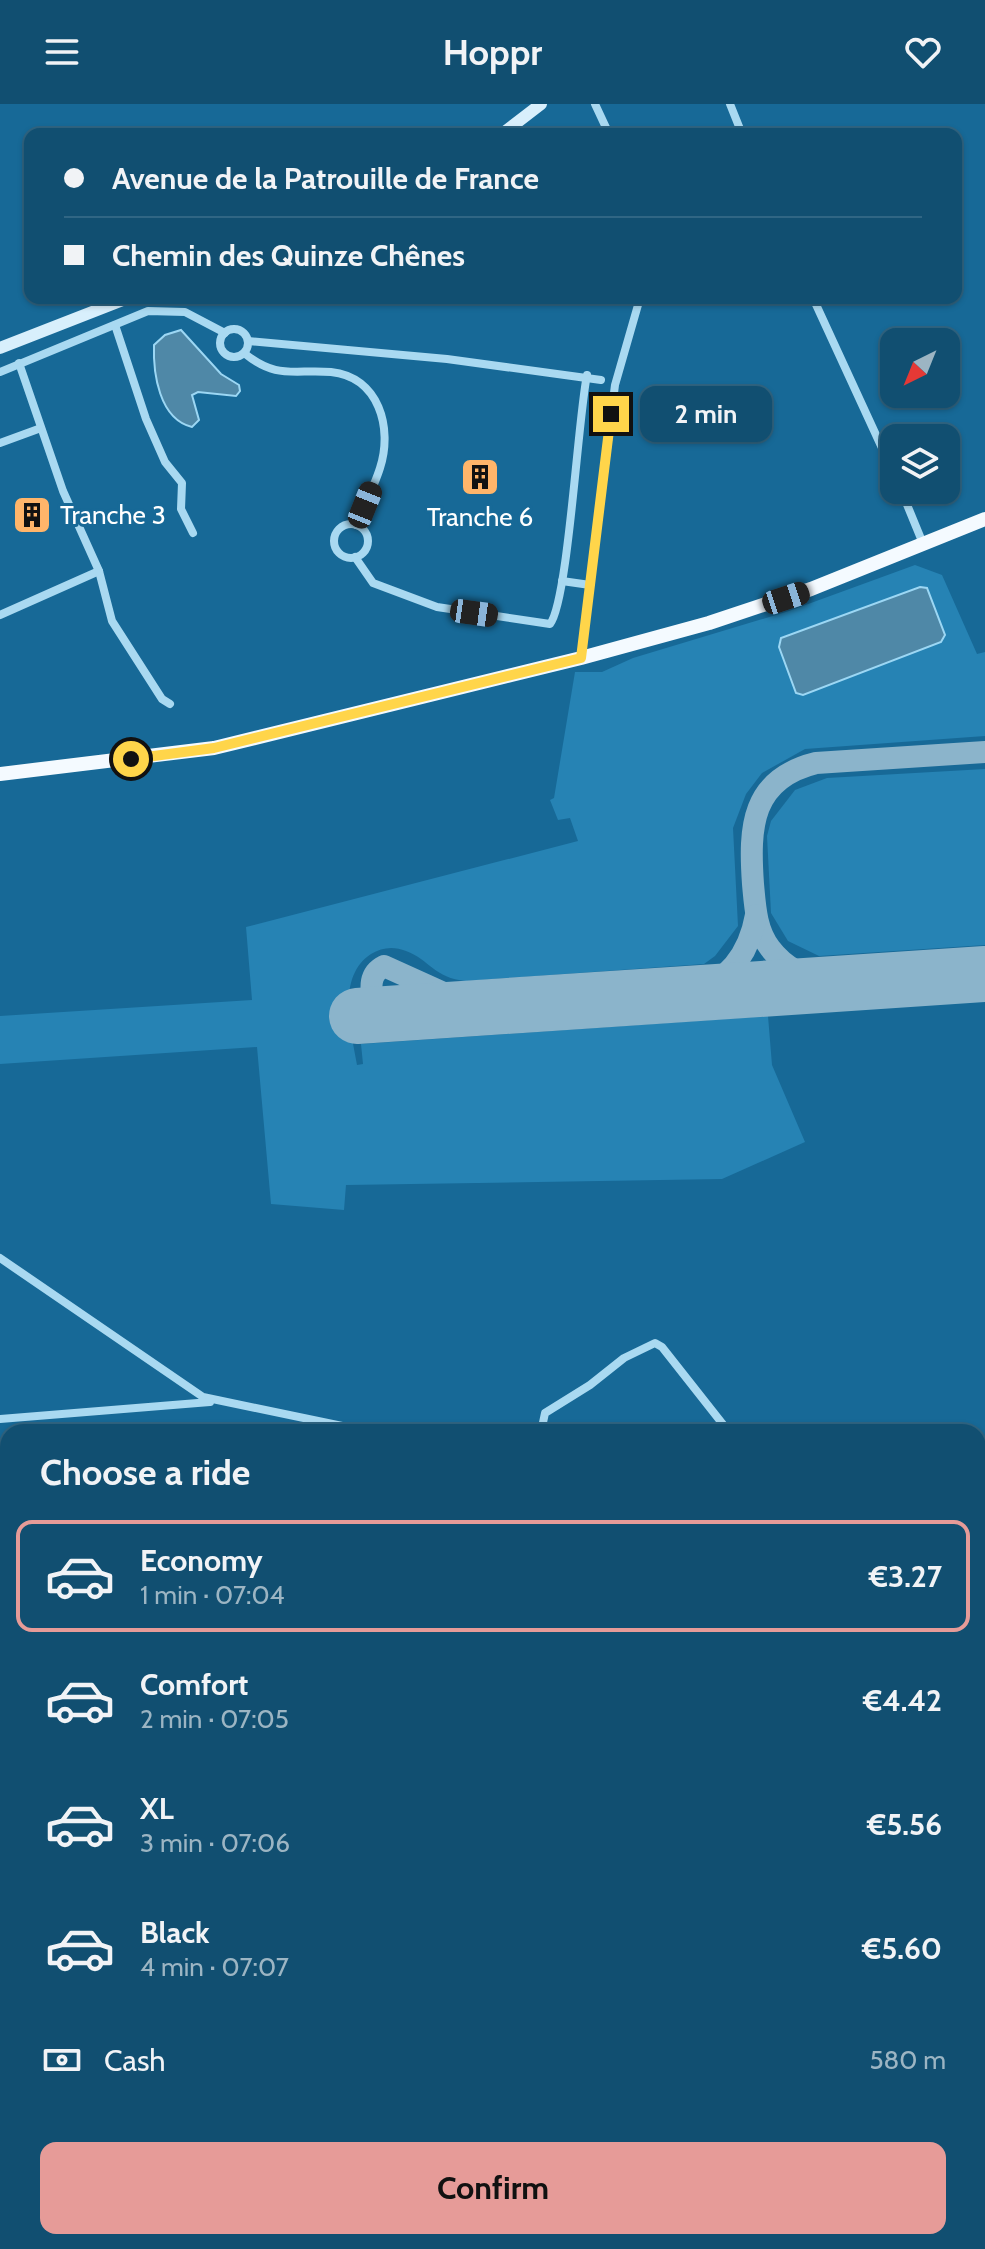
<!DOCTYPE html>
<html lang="en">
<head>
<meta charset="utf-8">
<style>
  body { margin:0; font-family:Cabin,sans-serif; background:#1e5979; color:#f1f3f6; height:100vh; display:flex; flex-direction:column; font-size:30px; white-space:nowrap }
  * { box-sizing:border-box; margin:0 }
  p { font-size:26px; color:#9cb5c3 }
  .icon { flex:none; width:44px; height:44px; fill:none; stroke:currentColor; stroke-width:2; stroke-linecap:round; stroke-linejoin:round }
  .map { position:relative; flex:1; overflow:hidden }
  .panel { position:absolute; left:0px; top:1320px; width:986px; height:826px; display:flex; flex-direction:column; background:#114f71; border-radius:24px 24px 0 0; box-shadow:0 2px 6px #0004,0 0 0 2px #306684 }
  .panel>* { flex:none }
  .guide { position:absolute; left:24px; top:24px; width:938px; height:176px; border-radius:16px; box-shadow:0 2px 6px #0004,0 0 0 2px #306684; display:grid; align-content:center; height:176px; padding:0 40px; background:#114f71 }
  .needle { width:52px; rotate:223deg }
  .tools { position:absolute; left:880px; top:224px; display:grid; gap:16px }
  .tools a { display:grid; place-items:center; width:80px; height:80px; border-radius:16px; background:#114f71; box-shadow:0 2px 6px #0004,0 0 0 2px #306684; font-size:40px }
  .end { position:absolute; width:36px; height:36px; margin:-18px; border:10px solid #ffd54a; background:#111; box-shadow:0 0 0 4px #111 }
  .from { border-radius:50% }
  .bubble { position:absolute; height:56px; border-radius:16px; background:#114f71; box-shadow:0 2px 6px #0004,0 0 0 2px #306684; font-size:26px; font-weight:700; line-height:56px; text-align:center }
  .car { position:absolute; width:24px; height:48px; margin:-24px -12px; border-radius:10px; box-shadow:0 0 6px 2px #0007; background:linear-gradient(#222 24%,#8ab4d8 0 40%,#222 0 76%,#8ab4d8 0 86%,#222 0) }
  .guide b { display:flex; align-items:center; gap:28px; height:76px; font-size:30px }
  .guide b+b { border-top:2px solid #306684 }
  .guide i { width:20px; height:20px; background:#f1f3f6 }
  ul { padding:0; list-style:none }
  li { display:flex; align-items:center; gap:24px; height:112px; margin:0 16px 12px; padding:0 24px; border:4px solid transparent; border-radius:16px }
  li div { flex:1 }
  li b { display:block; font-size:30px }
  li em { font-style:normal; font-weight:700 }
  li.on { border-color:#e69b98 }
  li>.icon { width:72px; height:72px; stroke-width:1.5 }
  h2 { padding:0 40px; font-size:36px; line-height:96px }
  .pay { display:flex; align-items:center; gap:20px; height:88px; padding:0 40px; font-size:30px }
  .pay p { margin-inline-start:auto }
  .cta { display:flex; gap:16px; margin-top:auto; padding:16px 40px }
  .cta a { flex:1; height:92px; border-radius:16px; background:#e69b98; color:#111; font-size:32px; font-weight:700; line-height:92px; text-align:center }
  header { display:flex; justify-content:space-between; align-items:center; height:104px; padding:0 40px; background:#114f71; font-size:36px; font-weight:700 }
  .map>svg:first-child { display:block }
</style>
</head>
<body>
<header><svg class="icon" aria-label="menu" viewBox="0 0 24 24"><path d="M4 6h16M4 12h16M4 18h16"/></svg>Hoppr<svg class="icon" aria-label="heart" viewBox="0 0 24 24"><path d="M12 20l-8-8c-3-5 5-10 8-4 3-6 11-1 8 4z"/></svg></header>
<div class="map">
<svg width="985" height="2145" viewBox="0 0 985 2145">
  <rect width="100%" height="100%" fill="#176997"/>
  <g fill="#2683b4">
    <path d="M915 461 942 471 977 550 985 548V632L805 645 762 669 746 690 733 724 738 822 715 852 704 860 466 877C434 874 430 856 406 847 394 842 382 843 371 850 336 873 351 926 357 961L363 960 361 940 768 912 772 961 805 1038 722 1075 346 1081 344 1106 271 1100 257 943 0 960V912L252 896 246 823 578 737 570 714 558 716 550 696 554 694 575 568H602L633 554 789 507Z"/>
    <path d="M985 665V841L819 852 788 837 771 809 767 732 771 717 795 686 827 674Z"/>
    <path d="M421 2138H667L672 2145H424Z"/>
  </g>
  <g fill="#4f88a7" stroke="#9cd7f4" stroke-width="2">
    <path d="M181 226 221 270 239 281 240 287 236 292 198 288 192 291 199 316 192 323C159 315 153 269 154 241L165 231Z"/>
    <path d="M920 483 927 484 945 531 941 538 803 591 796 589 779 543 781 534Z"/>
  </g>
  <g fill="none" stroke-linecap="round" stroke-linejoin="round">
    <g stroke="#8bb4cb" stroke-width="22">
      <path d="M832 880C808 875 785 864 770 844 756 826 755 802 753 780 749 723 751 675 816 659L985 648"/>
      <path d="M690 890C728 878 749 851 756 811"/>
      <path d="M386 911 373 901C371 885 368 870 384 862L468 900 486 904"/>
    </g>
    <path stroke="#8bb4cb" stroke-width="56" d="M357 912 985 870"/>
    <g stroke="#a9d9f1" stroke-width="8">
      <path d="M595 0 609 30"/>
      <path d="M730 0 742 30"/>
      <path d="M813 194 894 370"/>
      <path d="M115 221 146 315 165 358 182 379 181 405 193 429"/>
      <circle cx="234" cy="239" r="14"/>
      <path d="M248 237 447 255 601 276"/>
      <path d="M244 249C277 276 294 265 331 268 379 273 393 324 380 364 374 383 364 402 356 421"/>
      <path d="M19 259 63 387 99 467 112 517 162 595 170 600"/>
      <path d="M0 268 148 207 185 208 225 229"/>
      <path d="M0 339 41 324"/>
      <path d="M901 386 924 442"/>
      <circle cx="351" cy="437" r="17"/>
      <path d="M355 453 373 479 437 503 550 520C568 498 578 313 587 271"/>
      <path d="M562 477 590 481"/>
      <path d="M0 511 99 467"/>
      <path d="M581 554 615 281 640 194"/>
      <path d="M0 1154 203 1293 371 1328"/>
      <path d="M0 1315 210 1298"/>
      <path d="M541 1328 545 1309 590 1281 624 1254 655 1239 662 1243 729 1328"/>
      <path d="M978 1640 985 1648"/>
      <path d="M978 1924 985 1933"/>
      <path d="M978 2012 985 2009"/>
      <path d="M248 2138 250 2145"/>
      <path d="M743 2145 755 2138"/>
    </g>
    <g stroke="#d8effc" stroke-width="12">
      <path d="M502 30 541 0"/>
      <path d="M0 244 128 194"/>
    </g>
    <path stroke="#f4faff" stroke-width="14" d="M0 670 214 644 581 554 709 519 811 485 985 415"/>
  </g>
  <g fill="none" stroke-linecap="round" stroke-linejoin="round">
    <path stroke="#ffd54a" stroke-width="10" d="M131 655 214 644 581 554 611 310"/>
  </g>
  <defs>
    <g id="building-square" transform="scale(2)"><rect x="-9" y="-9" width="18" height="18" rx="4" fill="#ffb56a" stroke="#176997"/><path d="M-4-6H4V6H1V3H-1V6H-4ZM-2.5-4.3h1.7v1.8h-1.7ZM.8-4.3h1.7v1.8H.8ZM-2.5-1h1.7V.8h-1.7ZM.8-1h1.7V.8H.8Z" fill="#111"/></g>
  </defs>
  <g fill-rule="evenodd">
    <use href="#building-square" x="480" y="373"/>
    <use href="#building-square" x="32" y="411"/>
  </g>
  <g text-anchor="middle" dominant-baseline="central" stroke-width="6" stroke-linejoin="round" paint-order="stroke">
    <g font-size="26" fill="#fff" stroke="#176997" text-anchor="start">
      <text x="60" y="411">Tranche 3</text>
      <text x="480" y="413" text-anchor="middle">Tranche 6</text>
    </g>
  </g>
</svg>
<div class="tools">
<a><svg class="needle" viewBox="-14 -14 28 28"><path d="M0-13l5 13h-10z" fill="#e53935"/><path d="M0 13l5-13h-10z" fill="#9cb5c3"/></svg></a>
<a><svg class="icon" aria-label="layers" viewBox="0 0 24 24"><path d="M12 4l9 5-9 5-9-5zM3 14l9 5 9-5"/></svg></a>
</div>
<i class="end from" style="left:131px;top:655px"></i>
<i class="end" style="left:611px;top:310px"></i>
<div class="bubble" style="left:640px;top:282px;width:132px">2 min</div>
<i class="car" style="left:365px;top:401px;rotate:22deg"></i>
<i class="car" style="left:786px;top:494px;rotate:72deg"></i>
<i class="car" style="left:474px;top:509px;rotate:98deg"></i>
<div class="guide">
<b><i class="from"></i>Avenue de la Patrouille de France</b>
<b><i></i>Chemin des Quinze Chênes</b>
</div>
<section class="panel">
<h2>Choose a ride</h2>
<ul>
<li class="on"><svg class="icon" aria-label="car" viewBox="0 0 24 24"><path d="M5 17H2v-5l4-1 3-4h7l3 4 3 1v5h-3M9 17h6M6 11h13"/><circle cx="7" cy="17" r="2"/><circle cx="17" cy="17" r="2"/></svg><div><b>Economy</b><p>1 min · 07:04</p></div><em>€3.27</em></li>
<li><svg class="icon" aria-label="car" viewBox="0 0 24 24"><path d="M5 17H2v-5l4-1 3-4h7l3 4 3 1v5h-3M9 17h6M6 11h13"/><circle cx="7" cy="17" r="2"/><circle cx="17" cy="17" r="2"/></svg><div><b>Comfort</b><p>2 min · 07:05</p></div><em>€4.42</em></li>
<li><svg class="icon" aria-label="car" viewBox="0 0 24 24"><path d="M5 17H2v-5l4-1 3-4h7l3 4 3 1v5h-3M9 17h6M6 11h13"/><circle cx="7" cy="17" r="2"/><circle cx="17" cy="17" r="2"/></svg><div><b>XL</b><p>3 min · 07:06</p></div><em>€5.56</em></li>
<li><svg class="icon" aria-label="car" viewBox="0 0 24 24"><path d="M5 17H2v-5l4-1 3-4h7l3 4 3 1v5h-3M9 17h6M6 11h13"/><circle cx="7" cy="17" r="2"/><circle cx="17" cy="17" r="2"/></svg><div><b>Black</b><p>4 min · 07:07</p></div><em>€5.60</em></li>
</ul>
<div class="pay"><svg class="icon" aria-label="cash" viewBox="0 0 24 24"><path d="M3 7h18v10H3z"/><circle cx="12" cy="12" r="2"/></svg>Cash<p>580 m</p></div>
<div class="cta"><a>Confirm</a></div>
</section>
</div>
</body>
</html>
